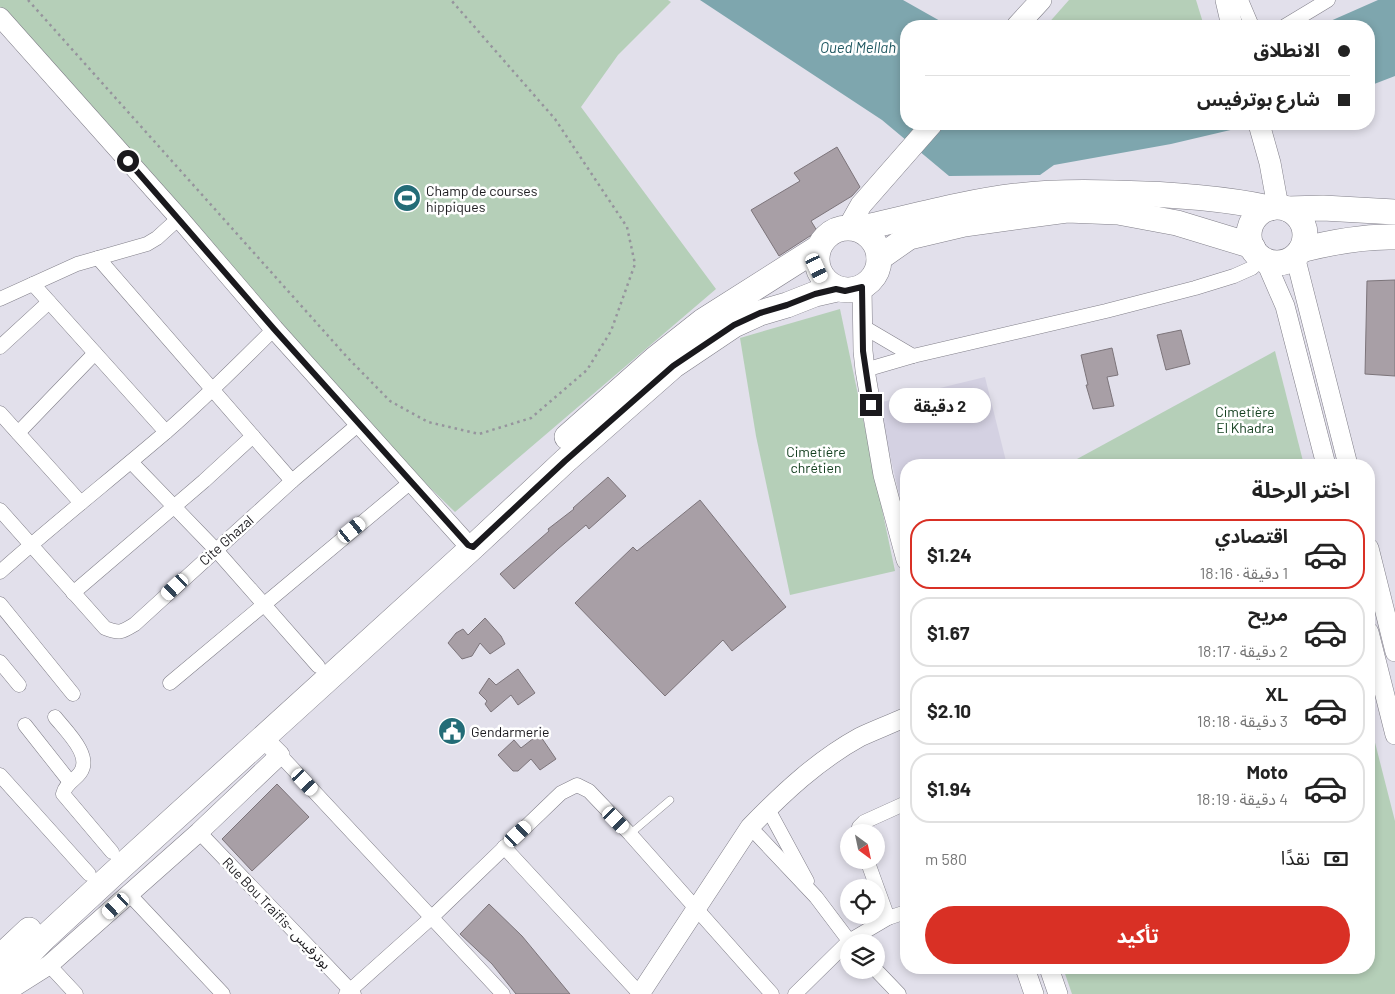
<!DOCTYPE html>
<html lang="ar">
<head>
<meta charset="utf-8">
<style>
  body { margin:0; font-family:Barlow,"Noto Sans Arabic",sans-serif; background:#f6f6f6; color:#222; direction:rtl; height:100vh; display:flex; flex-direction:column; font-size:19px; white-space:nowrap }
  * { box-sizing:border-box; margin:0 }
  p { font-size:16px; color:#767676 }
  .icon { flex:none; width:28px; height:28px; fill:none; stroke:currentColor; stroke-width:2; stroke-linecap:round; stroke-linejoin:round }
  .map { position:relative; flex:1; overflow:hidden; direction:ltr }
  .side { position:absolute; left:900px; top:459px; width:475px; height:515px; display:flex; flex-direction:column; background:#fff; border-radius:20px; box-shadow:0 2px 8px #0003; direction:rtl }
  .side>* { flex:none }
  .top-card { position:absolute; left:900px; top:20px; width:475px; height:110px; border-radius:20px; box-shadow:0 2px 8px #0003; direction:rtl; display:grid; align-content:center; height:110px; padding:0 25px; background:#fff }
  .needle { width:32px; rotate:147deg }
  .controls { position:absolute; left:840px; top:824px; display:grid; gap:10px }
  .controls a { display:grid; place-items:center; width:45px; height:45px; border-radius:50%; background:#fff; box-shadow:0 2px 8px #0003; font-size:25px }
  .end { position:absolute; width:22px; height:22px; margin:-11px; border:6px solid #1a191d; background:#fff; box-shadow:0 0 0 2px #fff }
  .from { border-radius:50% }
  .bubble { position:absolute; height:35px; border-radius:18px; background:#fff; box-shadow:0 2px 8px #0003; font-size:16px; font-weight:700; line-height:35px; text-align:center; direction:rtl }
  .car { position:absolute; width:15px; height:30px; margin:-15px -8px; border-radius:6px; box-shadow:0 0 4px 1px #0007; background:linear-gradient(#fff 24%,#345 0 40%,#fff 0 76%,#345 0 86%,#fff 0) }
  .top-card b { display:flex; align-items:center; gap:18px; height:48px; font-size:19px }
  .top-card b+b { border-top:1px solid #e0e0e0 }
  .top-card i { width:12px; height:12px; background:#222 }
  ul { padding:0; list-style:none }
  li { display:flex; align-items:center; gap:15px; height:70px; margin:0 10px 8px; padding:0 15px; border:2px solid #e0e0e0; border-radius:20px }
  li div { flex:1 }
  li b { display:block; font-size:19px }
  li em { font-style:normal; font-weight:700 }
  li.selected { border-color:#d93025 }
  li>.icon { width:45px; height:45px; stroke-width:1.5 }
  h2 { padding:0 25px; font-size:22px; line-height:60px }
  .pay { display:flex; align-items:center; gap:12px; height:55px; padding:0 25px; font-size:19px }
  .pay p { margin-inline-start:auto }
  .primary-button { display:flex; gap:10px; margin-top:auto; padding:10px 25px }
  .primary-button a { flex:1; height:58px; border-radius:30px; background:#d93025; color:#fff; font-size:20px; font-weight:700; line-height:58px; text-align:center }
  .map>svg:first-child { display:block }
</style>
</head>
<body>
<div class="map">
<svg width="1395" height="994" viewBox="0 0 1395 994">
  <rect width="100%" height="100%" fill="#e2e0eb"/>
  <path fill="#d4d1e2" d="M985 377 1007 465H906V524L878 403Z"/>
  <g fill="#b5cfb8">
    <path d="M0 0H668L671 2 618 55 581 107 716 289 455 512 368 427 0 12Z"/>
    <path d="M1069 0H1196L1204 26H1046Z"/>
    <path d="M840 309 895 571 790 595 756 436 740 338Z"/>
    <path d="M1275 351 1304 465H1066Z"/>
    <path d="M1369 719 1395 821V994H1072L1063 968H1369Z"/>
  </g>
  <g fill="#7ea6ae">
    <path d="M700 0H903L949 26H906V124H1256L1171 144 1054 165 1040 175 949 176 882 120Z"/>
    <path d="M1378 0H1395V76L1369 86V26H1319Z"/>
  </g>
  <g fill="#a89fa6" stroke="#7c747a">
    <path d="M837 147 860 187 852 196 811 221 819 234 810 236 779 256 751 210 800 181 794 173Z"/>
    <path d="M1395 280V376L1365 374 1367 281Z"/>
    <path d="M1181 330 1190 364 1166 370 1157 335Z"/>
    <path d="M1112 348 1118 375 1107 377 1114 406 1093 409 1086 385H1088L1081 355Z"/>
    <path d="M608 477 626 496 589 529 586 525 558 549 514 589 500 574 549 531 548 529 574 509 573 508Z"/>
    <path d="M700 500 786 607 732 651 723 640 665 696 575 603 633 547 637 551Z"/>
    <path d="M485 618 501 636 505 644 490 654 480 643 472 656 462 659 448 643 456 633 463 629 468 635Z"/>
    <path d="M518 669 535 693 518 705 511 695 491 712 485 704 487 701 479 693 489 678 496 685Z"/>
    <path d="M539 734 556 759 540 770 531 759 518 771H513L498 755 514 740 521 748Z"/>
    <path d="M277 784 309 817 252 871 222 839Z"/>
    <path d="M489 904 522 936 570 994H516L492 964 460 934Z"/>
  </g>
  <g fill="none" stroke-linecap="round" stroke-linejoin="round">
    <g stroke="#817f89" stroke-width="8">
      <path id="lane" d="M630 834 670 800"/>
    </g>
    <g stroke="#817f89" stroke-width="15">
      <g id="street">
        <path d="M1241 0 1252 26"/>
        <path d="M1285 26 1328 0"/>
        <path d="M98 258 292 481"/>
        <path d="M33 284 166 432"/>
        <path d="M0 299 77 264 147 244 157 238 179 218"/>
        <path d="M862 326 913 356"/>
        <path d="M0 347 49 302"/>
        <path d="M865 370 913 356 1106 311 1195 288 1234 276 1252 268 1262 258"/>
        <path d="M0 413 81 503"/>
        <path d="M18 433 95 353"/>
        <path d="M131 462 216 550 318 666"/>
        <path d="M0 510 105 628C120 634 122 632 135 624L292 481 360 423"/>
        <path d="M0 572C54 524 111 479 166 432 204 399 239 364 274 329"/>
        <path d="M73 593 204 481 253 436"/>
        <path d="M0 604 73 694"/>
        <path d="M0 662 19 685"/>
        <path d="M170 683 412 481"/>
        <path d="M55 717C66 731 93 756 80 773 74 781 66 783 63 794L112 852"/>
        <path d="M25 725 70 782"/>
        <path d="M280 755 503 994"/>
        <path d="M0 775 89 874"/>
        <path d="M768 809 807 881"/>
        <path d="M750 827 816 897 850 942"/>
        <path d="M199 832 354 994"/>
        <path d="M858 832 859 827 864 822 906 803"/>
        <path d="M504 847 640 994"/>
        <path d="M867 860 888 918"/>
        <path d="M129 894 223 994"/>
        <path d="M49 965 76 994"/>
        <path d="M876 970 899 994"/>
        <path d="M346 994 431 918 561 793 577 785 589 791 630 834 772 994"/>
        <path d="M795 994 849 941 888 918 906 912"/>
      </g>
    </g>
    <g stroke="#817f89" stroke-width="20">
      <g id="secondary">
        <path d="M0 17 179 218 274 329 468 545 473 547"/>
        <path d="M1295 256 1348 465"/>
        <path d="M1265 260 1285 306 1326 465"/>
        <path d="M862 287 863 351 865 370 883 475 906 560"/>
        <path d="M1369 548 1395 652"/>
        <path d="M1369 632 1395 735"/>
        <path d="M1025 968 1034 994"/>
        <path d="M1049 968 1058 994"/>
        <path d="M3 994 49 965 199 832 280 755 263 738"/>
        <path d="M640 994 750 827C783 793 818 760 860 737 875 730 891 724 906 717"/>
      </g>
    </g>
    <g stroke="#817f89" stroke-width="22">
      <g id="primary">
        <path d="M1226 0 1232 26"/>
        <path d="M1017 26 1041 0"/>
        <path d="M1259 124 1270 163 1278 207"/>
        <path d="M848 228 861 205 932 124"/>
      </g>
    </g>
    <g stroke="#817f89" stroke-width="26">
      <g id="highway">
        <circle cx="1277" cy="235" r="28"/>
        <path d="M1288 209 1323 208 1395 212"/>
        <circle cx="848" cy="259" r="31"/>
        <path d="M861 230 871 226C919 215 967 202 1016 196 1049 192 1082 192 1115 193 1167 194 1218 197 1270 208"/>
        <path d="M1301 250C1332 242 1363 236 1395 237"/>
        <path d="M879 258 909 237 964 224 1067 210 1118 212 1177 223 1246 244 1253 248"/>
        <path d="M567 437 655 359 703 321 818 248"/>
        <path d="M0 957 29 930"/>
        <path d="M3 988 10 973 43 939 111 876 473 547 565 461 673 366 734 325 760 313 787 305 815 294 837 289"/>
      </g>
    </g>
    <path stroke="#96949d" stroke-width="2.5" stroke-dasharray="2.5 4" stroke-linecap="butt" d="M28 0 347 357 390 401 428 422 479 434 531 418 587 370 611 331 635 264 627 227 555 119 451 0"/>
    <use href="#lane" stroke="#fff" stroke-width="7"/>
    <use href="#street" stroke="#fff" stroke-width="14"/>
    <use href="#secondary" stroke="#fff" stroke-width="19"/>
    <use href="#primary" stroke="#fff" stroke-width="21"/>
    <use href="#highway" stroke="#fff" stroke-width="25"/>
  </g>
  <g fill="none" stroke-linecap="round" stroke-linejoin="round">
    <path stroke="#1a191d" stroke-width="6" d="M128 161 274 329 468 545 473 547 565 461 673 366 734 325 760 313 787 305 815 294 836 289 845 291 862 287 863 351 871 405"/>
  </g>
  <defs>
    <g id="stadium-disc" transform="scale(1.4375)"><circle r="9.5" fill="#236c77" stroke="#fff"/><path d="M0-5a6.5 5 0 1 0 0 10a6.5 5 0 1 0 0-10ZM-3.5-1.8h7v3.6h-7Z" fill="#fff"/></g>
    <g id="civic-disc" transform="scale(1.4375)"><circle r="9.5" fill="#236c77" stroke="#fff"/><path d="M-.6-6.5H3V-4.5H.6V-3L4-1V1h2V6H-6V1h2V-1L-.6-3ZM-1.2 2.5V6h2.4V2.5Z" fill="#fff"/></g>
  </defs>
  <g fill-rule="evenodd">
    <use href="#stadium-disc" x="407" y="198"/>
    <use href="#civic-disc" x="452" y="731"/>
  </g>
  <g text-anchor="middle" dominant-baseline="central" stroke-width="5" stroke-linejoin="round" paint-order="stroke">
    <g font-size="14" fill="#1a191d" stroke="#fff" text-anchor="start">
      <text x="426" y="190">Champ de courses<tspan x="426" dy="16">hippiques</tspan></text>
      <text x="471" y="731">Gendarmerie</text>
    </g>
    <g font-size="14" fill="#144020" stroke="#fff">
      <text x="1245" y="411">Cimetière<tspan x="1245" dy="16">El Khadra</tspan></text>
      <text x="816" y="451">Cimetière<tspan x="816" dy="16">chrétien</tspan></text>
    </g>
    <g font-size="14" fill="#1a191d" stroke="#fff">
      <text transform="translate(226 540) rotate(-42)">Cite Ghazal</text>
      <text transform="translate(277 913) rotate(46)">Rue Bou Traifis- بوترفيس</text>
    </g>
    <g font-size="15" font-style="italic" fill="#1e5760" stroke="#fff">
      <text x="858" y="47">Oued Mellah</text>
    </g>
  </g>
</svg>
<div class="controls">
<a><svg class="needle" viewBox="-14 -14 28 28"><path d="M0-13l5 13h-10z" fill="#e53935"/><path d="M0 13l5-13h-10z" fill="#767676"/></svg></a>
<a><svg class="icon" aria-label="locate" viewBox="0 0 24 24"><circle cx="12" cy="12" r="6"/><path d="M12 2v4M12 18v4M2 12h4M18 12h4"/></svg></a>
<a><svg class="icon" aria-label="layers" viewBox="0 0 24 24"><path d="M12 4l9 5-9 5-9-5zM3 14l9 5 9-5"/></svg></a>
</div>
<i class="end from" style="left:128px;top:161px"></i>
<i class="end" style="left:871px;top:405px"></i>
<div class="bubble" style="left:889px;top:388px;width:102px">2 دقيقة</div>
<i class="car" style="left:817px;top:268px;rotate:155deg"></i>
<i class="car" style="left:352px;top:530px;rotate:51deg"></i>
<i class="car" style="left:175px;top:587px;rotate:227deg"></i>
<i class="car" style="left:305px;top:782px;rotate:137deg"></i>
<i class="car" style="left:616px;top:820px;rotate:136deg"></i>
<i class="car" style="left:518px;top:834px;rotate:47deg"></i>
<i class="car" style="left:116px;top:906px;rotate:228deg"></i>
<div class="top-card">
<b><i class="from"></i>الانطلاق</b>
<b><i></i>شارع بوترفيس</b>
</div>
<section class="side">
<h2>اختر الرحلة</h2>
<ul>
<li class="selected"><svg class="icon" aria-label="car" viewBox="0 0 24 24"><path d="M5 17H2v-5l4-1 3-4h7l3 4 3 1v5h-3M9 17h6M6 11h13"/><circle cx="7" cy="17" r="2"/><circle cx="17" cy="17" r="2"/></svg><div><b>اقتصادي</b><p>1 دقيقة · 18:16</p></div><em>$1.24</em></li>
<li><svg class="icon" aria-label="car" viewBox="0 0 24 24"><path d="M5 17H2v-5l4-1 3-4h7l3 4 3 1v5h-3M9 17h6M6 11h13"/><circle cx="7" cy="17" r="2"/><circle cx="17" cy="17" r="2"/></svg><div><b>مريح</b><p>2 دقيقة · 18:17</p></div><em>$1.67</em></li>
<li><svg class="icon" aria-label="car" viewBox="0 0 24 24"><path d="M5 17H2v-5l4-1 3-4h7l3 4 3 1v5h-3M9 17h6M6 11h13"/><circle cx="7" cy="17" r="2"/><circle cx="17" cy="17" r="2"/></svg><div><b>XL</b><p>3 دقيقة · 18:18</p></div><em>$2.10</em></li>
<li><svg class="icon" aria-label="car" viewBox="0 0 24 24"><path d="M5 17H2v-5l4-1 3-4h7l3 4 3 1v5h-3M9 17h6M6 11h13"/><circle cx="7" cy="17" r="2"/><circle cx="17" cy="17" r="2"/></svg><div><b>Moto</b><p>4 دقيقة · 18:19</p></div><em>$1.94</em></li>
</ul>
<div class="pay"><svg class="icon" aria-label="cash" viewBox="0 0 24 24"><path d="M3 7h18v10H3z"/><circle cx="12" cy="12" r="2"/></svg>نقدًا<p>580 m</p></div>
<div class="primary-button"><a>تأكيد</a></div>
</section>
</div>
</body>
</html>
